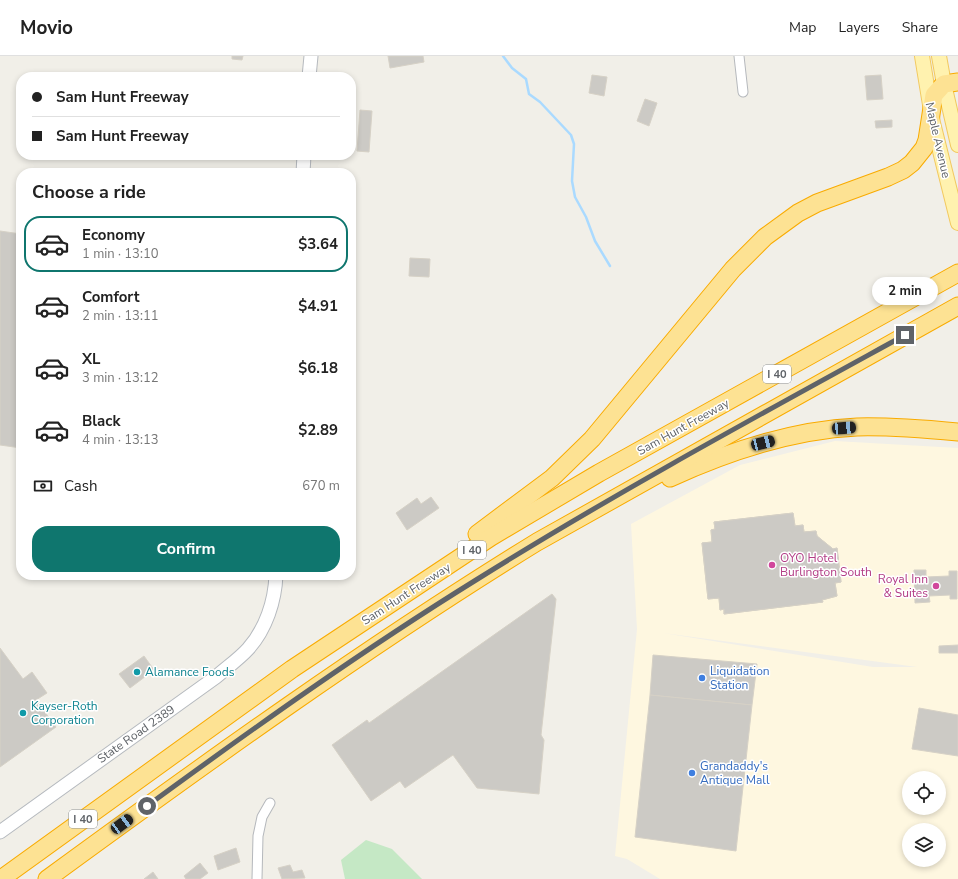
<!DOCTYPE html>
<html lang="en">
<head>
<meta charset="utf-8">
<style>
  body { margin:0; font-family:"Nunito Sans",sans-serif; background:#f6f6f6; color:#222; height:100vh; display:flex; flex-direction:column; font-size:15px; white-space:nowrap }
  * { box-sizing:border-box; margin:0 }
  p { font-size:13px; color:#767676 }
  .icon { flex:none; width:22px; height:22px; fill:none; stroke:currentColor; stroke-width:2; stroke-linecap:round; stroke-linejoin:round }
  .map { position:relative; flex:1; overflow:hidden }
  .details { position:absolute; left:16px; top:112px; width:340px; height:412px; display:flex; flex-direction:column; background:#fff; border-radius:16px; box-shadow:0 2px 6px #0003 }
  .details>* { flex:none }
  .guide { position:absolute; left:16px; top:16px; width:340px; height:88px; border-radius:16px; box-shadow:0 2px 6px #0003; display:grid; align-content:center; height:88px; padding:0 16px; background:#fff }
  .buttons { position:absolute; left:902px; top:715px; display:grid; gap:8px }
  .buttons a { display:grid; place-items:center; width:44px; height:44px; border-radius:50%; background:#fff; box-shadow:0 2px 6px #0003; font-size:20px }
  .end { position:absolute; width:18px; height:18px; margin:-9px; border:5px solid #5f6368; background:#fff; box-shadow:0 0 0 2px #fff }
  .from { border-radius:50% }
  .bubble { position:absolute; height:28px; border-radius:14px; background:#fff; box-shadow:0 2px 6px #0003; font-size:13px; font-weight:700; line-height:28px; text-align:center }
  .car { position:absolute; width:12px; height:24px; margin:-12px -6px; border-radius:5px; box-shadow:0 0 3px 1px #0007; background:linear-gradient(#222 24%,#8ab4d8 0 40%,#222 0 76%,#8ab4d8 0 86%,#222 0) }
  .guide b { display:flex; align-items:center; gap:14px; height:38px; font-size:15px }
  .guide b+b { border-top:1px solid #e0e0e0 }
  .guide i { width:10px; height:10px; background:#222 }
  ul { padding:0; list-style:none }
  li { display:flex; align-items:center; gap:12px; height:56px; margin:0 8px 6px; padding:0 8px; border:2px solid transparent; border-radius:16px }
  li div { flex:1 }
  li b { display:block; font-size:15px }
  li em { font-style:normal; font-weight:700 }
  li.current { border-color:#0f766e }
  li>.icon { width:36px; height:36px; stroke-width:1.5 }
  h2 { padding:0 16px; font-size:18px; line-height:48px }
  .pay { display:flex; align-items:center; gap:10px; height:44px; padding:0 16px; font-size:15px }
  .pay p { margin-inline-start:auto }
  .action { display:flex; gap:8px; margin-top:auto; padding:8px 16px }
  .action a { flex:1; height:46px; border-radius:16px; background:#0f766e; color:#fff; font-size:16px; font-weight:700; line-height:46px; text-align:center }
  header { display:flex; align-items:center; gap:24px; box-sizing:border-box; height:56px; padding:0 20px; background:#fff; border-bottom:1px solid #e0e0e0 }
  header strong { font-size:19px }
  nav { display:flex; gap:22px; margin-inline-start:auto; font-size:14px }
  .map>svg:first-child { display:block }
</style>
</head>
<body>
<header>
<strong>Movio</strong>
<nav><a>Map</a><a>Layers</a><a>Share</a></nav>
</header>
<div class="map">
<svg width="958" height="823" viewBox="0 0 958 823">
  <rect width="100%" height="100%" fill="#f1efe8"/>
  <path fill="#fef7e0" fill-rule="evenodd" d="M835 385 958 392V823H660L627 803 615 800 637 573 631 468 740 409ZM663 577 917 611H873ZM909 722H939V752H909ZM909 774H939V804H909Z"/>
  <path fill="#c5e8c5" d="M366 784 392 793 422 823H345L341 804Z"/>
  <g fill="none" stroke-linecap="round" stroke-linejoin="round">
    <path stroke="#aadaff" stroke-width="2.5" d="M503 0 512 12 526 23 529 38 540 46 571 79 574 88 572 125 575 141 586 161 595 185 610 210"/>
  </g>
  <g fill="#cccac5" stroke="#d6d1c6" fill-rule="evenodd">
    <path d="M232 0H243L242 4 232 3Z"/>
    <path d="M388 0H423L424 6 390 12Z"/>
    <path d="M592 19 607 21 604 40 589 37Z"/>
    <path d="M881 19 883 43 867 44 865 20Z"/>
    <path d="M645 43 657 47 649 70 637 65Z"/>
    <path d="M360 54 372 55 369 96 357 95Z"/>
    <path d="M892 64V71L876 72 875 65Z"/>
    <path d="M0 175 21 178V392L0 389Z"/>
    <path d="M410 202 430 203 429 221 409 220Z"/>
    <path d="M431 441 439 452 407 474 396 457 417 442 421 448Z"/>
    <path d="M793 457 795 470 803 469 804 476 816 475 817 480 833 493 837 492 841 526 835 527 837 540 822 544 823 546 724 558V553L720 554 719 542 708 543 702 487 712 486 711 474 715 473 714 466ZM794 484 799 528 731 536 726 491Z"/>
    <path d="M793 457 795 470 803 469 804 476 816 475 817 480 833 493 837 492 841 526 835 527 837 540 822 544 823 546 724 558V553L720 554 719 542 708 543 702 487 712 486 711 474 715 473 714 466Z"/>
    <path d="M914 514H926V521L949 520V515H957V543H950V539L929 540 930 546 915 547Z"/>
    <path d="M552 538 556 543 541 679 544 684 539 738 477 732 453 699 405 732 400 725 371 745 332 689 367 664 369 667Z"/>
    <path d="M958 589V597H939V590Z"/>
    <path d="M0 592 23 623 32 616 47 637 36 644 56 671 0 711Z"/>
    <path d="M653 599 757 608 752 649 650 639Z"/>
    <path d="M144 600 154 614 130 632 119 618Z"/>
    <path d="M650 639 752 649 736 795 635 781Z"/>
    <path d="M919 652 958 659V700L912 693Z"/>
    <path d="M236 792 240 806 218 814 214 800Z"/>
    <path d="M200 807 208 817 200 823H186L184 820Z"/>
    <path d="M290 809 293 816 302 814 305 822 282 823 278 812Z"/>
    <path d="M153 816 158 823H144Z"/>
  </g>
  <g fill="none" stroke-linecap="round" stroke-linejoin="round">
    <g stroke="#b5b8bc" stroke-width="11">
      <g id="street">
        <path d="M739 0 743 36"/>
        <path d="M257 823 258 780 262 761 270 747"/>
      </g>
    </g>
    <g stroke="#b6babf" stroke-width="15">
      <g id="secondary">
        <path d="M309 21 311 0"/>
        <path d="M303 117 304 99"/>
        <path d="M0 776 216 621C226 612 239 603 248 593 266 573 275 545 276 519"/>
      </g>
    </g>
    <g stroke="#f2c960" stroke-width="16">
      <g id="primary">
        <path d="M922 0 933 67 958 167"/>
        <path d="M939 0 944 28 958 89"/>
      </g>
    </g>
    <g stroke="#f9ab00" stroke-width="19">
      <g id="highway">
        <path d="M670 422C729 395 792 374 857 371 891 370 925 373 958 376"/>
        <path d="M477 478 552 422 592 383 733 213 765 181 798 157 817 147 888 121 903 114 912 107 924 92 927 84 934 39 944 28 958 26"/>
        <path d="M1 823 292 613 491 481 599 417 958 217"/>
        <path d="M47 823C207 706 368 590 537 486L958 250"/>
      </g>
    </g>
    <use href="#street" stroke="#fff" stroke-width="9"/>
    <use href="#secondary" stroke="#fff" stroke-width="13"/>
    <use href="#primary" stroke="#fff2af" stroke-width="14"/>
    <use href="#highway" stroke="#fde293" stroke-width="17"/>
  </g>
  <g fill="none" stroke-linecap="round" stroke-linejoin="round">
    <path stroke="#5f6368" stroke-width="5" d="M147 750C255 671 363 594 476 524 615 437 761 358 905 279"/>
  </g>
  <g fill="#d1479c" stroke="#fff" stroke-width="1.5">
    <circle cx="772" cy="509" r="4"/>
    <circle cx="936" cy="530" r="4"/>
  </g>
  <g fill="#0f9aa8" stroke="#fff" stroke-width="1.5">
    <circle cx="137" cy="616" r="4"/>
    <circle cx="23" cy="657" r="4"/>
  </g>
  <g fill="#3f7fe0" stroke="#fff" stroke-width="1.5">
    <circle cx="702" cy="622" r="4"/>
    <circle cx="692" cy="717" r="4"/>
  </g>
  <g text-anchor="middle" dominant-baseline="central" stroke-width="3" stroke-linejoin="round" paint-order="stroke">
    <g fill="#fff" stroke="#8f9295" stroke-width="1">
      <rect x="763" y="309" width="28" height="18" rx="3"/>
      <rect x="458" y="485" width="28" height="18" rx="3"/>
      <rect x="69" y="754" width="28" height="18" rx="3"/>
    </g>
    <g font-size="11" font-weight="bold" fill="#5f6368">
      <text x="777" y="318">I 40</text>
      <text x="472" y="494">I 40</text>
      <text x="83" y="763">I 40</text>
    </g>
    <g font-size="12" fill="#5f6368" stroke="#fff">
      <text transform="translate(938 84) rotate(77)">Maple Avenue</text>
      <text transform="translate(683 371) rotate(-29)">Sam Hunt Freeway</text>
      <text transform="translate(406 538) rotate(-33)">Sam Hunt Freeway</text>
      <text transform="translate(136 678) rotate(-35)">State Road 2389</text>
    </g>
    <g font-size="12" fill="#b23c85" stroke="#fff" text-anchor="start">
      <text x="780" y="502">OYO Hotel<tspan x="780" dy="14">Burlington South</tspan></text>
      <text x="928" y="523" text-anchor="end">Royal Inn<tspan x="928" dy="14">&amp; Suites</tspan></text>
    </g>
    <g font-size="12" fill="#366cbe" stroke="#fff" text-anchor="start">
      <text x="710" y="615">Liquidation<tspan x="710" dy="14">Station</tspan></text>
      <text x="700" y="710">Grandaddy's<tspan x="700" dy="14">Antique Mall</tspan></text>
    </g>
    <g font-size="12" fill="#0d838f" stroke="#fff" text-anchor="start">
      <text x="145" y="616">Alamance Foods</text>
      <text x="31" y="650">Kayser-Roth<tspan x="31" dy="14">Corporation</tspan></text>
    </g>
  </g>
</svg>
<div class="buttons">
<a><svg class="icon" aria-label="locate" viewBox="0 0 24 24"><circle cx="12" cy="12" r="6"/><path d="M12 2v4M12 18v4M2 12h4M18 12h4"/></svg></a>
<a><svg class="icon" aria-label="layers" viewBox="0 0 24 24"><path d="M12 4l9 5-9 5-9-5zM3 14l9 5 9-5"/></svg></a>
</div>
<i class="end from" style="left:147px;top:750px"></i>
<i class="end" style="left:905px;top:279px"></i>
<div class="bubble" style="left:872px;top:221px;width:66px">2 min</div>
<i class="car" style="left:844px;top:372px;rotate:86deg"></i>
<i class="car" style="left:763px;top:387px;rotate:76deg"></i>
<i class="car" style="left:122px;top:768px;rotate:54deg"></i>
<div class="guide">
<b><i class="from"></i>Sam Hunt Freeway</b>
<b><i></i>Sam Hunt Freeway</b>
</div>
<section class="details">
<h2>Choose a ride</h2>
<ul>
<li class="current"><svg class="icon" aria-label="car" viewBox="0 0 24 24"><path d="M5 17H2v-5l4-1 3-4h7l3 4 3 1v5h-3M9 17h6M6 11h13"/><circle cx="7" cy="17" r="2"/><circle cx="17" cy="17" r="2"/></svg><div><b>Economy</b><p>1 min · 13:10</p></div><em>$3.64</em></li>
<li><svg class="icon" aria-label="car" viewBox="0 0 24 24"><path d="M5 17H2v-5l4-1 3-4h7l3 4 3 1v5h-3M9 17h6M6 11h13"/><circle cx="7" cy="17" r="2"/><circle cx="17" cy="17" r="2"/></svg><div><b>Comfort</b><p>2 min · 13:11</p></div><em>$4.91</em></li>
<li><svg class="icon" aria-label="car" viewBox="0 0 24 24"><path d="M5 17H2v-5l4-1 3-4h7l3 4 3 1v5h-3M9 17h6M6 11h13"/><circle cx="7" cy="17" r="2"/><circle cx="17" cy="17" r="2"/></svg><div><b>XL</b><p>3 min · 13:12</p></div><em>$6.18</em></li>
<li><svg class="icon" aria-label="car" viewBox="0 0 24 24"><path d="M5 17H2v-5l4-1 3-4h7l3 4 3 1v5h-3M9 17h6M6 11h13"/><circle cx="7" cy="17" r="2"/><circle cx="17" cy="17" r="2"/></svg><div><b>Black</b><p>4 min · 13:13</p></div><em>$2.89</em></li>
</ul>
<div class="pay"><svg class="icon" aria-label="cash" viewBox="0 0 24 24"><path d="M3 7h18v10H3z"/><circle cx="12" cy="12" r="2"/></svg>Cash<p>670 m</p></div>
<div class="action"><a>Confirm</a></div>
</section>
</div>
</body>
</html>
